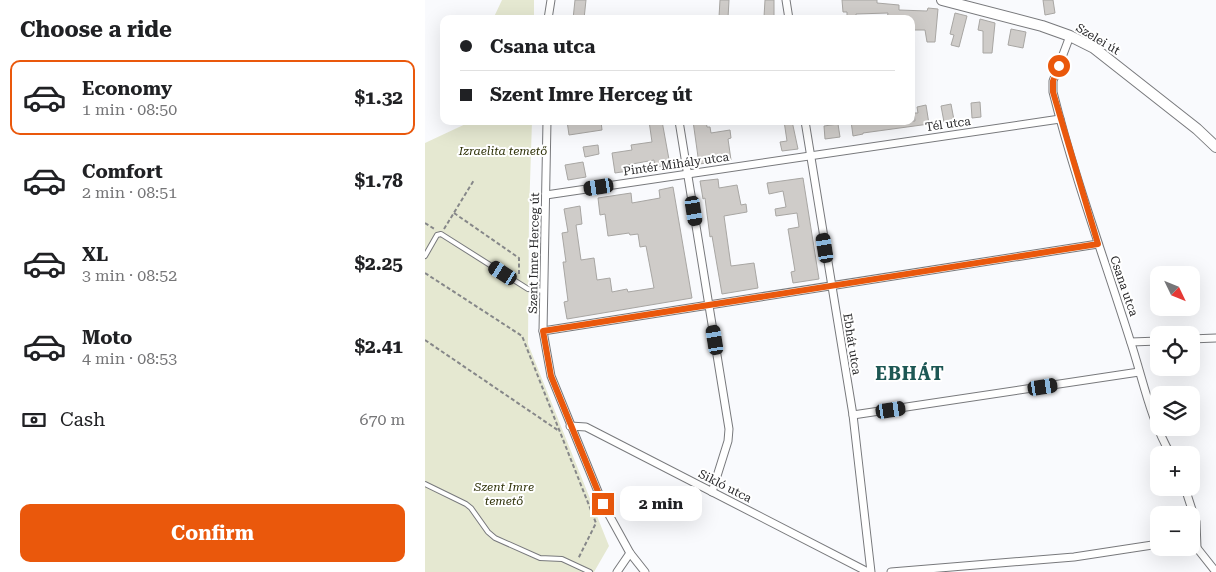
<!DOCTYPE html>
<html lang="en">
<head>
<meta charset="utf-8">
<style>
  body { margin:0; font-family:"Roboto Serif",serif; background:#f2f2f2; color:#202124; height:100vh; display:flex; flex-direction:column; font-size:19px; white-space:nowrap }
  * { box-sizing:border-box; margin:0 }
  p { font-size:16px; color:#757577 }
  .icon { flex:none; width:28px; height:28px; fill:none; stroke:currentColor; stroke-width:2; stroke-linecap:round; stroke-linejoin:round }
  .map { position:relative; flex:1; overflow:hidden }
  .panel { display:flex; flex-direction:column; background:#fff; width:425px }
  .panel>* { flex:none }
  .banner { position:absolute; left:15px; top:15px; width:475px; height:110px; border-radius:10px; box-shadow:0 5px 20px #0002; display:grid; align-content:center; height:110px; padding:0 20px; background:#fff }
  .needle { width:32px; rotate:133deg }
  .fabs { position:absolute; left:725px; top:266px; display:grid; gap:10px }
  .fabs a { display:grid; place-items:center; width:50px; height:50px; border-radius:10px; background:#fff; box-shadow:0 5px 20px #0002; font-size:25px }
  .end { position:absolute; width:22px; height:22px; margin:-11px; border:6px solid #ea580c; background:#fff; box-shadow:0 0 0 2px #fff }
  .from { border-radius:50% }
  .bubble { position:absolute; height:35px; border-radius:10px; background:#fff; box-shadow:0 5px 20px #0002; font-size:16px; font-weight:700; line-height:35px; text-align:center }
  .car { position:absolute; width:15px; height:30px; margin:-15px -8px; border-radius:6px; box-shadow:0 0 4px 1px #0007; background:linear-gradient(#222 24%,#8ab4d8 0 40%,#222 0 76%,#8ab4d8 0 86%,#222 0) }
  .banner b { display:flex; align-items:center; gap:18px; height:48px; font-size:19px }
  .banner b+b { border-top:1px solid #e0e0e0 }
  .banner i { width:12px; height:12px; background:#202124 }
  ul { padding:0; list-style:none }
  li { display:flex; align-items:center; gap:15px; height:75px; margin:0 10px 8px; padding:0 10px; border:2px solid transparent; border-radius:10px }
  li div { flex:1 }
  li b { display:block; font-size:19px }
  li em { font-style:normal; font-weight:700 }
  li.on { border-color:#ea580c }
  li>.icon { width:45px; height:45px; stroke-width:1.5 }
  h2 { padding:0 20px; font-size:22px; line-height:60px }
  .pay { display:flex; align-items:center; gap:12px; height:55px; padding:0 20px; font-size:19px }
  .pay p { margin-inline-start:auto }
  .action { display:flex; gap:10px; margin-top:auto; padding:10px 20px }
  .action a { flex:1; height:58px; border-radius:10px; background:#ea580c; color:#fff; font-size:20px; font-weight:700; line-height:58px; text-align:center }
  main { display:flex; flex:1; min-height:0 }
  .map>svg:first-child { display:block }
</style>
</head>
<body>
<main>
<section class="panel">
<h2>Choose a ride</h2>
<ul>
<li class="on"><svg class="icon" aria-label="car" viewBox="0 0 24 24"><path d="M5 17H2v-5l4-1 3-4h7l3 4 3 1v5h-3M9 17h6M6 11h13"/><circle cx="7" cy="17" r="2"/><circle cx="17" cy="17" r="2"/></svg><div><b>Economy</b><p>1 min · 08:50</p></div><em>$1.32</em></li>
<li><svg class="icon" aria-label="car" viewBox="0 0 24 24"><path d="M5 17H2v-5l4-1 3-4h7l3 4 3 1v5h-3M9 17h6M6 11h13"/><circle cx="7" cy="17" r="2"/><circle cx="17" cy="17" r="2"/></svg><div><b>Comfort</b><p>2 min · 08:51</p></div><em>$1.78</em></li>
<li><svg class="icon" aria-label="car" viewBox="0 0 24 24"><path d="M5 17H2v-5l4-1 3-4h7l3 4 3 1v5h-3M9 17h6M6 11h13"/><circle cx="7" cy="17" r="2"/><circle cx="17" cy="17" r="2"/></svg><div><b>XL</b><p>3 min · 08:52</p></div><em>$2.25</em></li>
<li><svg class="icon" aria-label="car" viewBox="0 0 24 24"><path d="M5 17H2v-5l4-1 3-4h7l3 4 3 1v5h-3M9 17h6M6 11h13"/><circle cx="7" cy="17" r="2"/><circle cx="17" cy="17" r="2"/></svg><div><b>Moto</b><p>4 min · 08:53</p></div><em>$2.41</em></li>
</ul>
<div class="pay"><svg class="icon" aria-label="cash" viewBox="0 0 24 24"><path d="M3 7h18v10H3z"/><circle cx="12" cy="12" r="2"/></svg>Cash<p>670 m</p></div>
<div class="action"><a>Confirm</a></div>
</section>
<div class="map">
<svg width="791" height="572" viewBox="0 0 791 572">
  <rect width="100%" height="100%" fill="#f9fafd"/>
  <g fill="#e5e8d1">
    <path d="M77 0H109V19H68Z"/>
    <path d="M47 121H107L104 213 103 344 184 546 169 572H0V143Z"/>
  </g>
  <g fill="#cfccc9" stroke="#a8a6a3">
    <path d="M150 0H161L159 19H148Z"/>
    <path d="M295 0H304L303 18 294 17Z"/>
    <path d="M340 0H349V17H339Z"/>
    <path d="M417 0H452V3L474 5V10L502 11 503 8 513 9 510 42H502L500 30H486V19H462L463 13 431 14V19H422V12H418Z"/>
    <path d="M618 0H628L630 13 620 15Z"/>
    <path d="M530 13 542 16 534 47 526 45 529 35 525 34Z"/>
    <path d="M555 19 570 23 567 53H558V31L553 30Z"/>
    <path d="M586 29 601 32 598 48 583 45Z"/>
    <path d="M555 102 556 117 547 118 546 103Z"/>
    <path d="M526 104 529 120 519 122 516 106Z"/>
    <path d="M501 105 504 124 438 133V134L428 136 426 121H490L489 113H493L492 107Z"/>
    <path d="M142 121H157V124L176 121 177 130 144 135Z"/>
    <path d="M224 121H237L245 165 230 167 229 160 202 165 203 171 190 173 187 153 207 150 206 145 227 142Z"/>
    <path d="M268 121H281L282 127H285L286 133 305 130 306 138 303 139 306 160 274 164Z"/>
    <path d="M359 121H367L373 149 357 151 355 142 362 141Z"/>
    <path d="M413 124 415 137 400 139 399 126Z"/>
    <path d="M173 145 174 154 160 157 158 147Z"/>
    <path d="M158 162 161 177 143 180 140 165Z"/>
    <path d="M378 178 394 279 368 283 366 272 370 271 363 229 374 227 372 213 351 216 350 209 361 207 358 191 344 194 342 183Z"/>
    <path d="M293 179 294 188 312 185 316 205 321 204 322 212 299 216 306 266 329 263 333 288 297 294 287 236 285 237 280 198 278 199 275 181Z"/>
    <path d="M248 187 267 298 142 319 139 302 143 301 138 262H141L137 233 143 232 139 209 155 206 157 224 151 225 156 260 169 258 172 280 185 278 187 292 202 289 203 292 229 288 221 246 215 247 213 234 205 235 204 233 183 236 180 214 175 215 173 198 206 193 207 203 235 198 234 190Z"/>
  </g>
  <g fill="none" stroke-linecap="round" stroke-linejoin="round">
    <g stroke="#78797c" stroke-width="6">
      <g id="lane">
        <path d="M0 256 12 235 16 234 103 289 119 291"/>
        <path d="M0 484 41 504 46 508 63 532 70 538 115 558 137 559 165 572"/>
      </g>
    </g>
    <g stroke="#78797c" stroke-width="9">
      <g id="street">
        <path d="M361 0 364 19"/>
        <path d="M123 19 126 0"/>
        <path d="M645 36 628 81V92C649 176 679 258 705 340 718 379 725 419 746 455"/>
        <path d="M122 121 118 331 126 376 178 504 205 553 220 572"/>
        <path d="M254 121 304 429 303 441 287 492"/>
        <path d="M380 121 428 415 446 572"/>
        <path d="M121 195 635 119"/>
        <path d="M118 331 673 244"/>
        <path d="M766 339 791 338"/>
        <path d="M706 342 734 341"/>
        <path d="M428 415 714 372"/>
        <path d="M145 426 161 427 443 572"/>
        <path d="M760 488 771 522 772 548"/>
        <path d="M766 544 772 548 791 572"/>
        <path d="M192 572 205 553"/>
        <path d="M466 572 649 557 734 544"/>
      </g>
    </g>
    <g stroke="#78797c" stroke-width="12">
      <path id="secondary" d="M517 0 617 26 645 36 669 48 772 129 791 147"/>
    </g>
    <g stroke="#868789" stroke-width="2" stroke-dasharray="4 2.5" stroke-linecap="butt">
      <path d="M29 213 94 258V276"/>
      <path d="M0 223 11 230"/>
      <path d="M19 229 49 180"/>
      <path d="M0 273 97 336 171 523 153 559"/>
      <path d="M0 340 134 431"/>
    </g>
    <use href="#lane" stroke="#fff" stroke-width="4"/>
    <use href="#street" stroke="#fff" stroke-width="7"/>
    <use href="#secondary" stroke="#fff" stroke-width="10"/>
  </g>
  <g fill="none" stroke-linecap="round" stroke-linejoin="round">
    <path stroke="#ea580c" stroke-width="6" d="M178 504 126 376 118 331 673 244 628 92V81L634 66"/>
  </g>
  <g text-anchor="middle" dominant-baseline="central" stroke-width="4" stroke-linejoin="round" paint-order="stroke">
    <g font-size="12" fill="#28282a" stroke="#fff">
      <text transform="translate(673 39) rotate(31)">Szelei út</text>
      <text transform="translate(523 124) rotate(-8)">Tél utca</text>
      <text transform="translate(251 164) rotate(-8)">Pintér Mihály utca</text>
      <text transform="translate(109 253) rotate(-89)">Szent Imre Herceg út</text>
      <text transform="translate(699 286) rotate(71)">Csana utca</text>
      <text transform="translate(427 344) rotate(81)">Ebhát utca</text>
      <text transform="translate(300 486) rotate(27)">Sikló utca</text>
    </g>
    <g font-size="12" font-style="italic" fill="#30330a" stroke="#fff">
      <text x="78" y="151">Izraelita temető</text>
      <text x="79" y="487">Szent Imre<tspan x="79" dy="14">temető</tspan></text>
    </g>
    <g font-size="18" font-weight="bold" letter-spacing="1" fill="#1d5754" stroke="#fff">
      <text x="485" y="373">EBHÁT</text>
    </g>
  </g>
</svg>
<div class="fabs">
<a><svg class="needle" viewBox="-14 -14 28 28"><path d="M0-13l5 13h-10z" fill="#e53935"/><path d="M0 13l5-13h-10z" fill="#757577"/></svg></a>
<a><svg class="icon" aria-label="locate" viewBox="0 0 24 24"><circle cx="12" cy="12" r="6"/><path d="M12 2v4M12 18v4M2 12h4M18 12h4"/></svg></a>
<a><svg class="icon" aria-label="layers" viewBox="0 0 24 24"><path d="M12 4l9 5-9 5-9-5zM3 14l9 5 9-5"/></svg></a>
<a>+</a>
<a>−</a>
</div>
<i class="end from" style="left:634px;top:66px"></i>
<i class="end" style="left:178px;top:504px"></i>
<div class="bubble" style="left:195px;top:486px;width:82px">2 min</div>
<i class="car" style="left:174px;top:187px;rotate:261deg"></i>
<i class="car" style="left:269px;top:211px;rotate:171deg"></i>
<i class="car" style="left:400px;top:248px;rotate:351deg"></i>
<i class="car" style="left:78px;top:273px;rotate:303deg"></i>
<i class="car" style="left:290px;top:340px;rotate:351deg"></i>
<i class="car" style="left:618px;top:387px;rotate:81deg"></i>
<i class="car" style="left:466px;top:410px;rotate:81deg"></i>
<div class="banner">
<b><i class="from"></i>Csana utca</b>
<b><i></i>Szent Imre Herceg út</b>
</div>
</div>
</main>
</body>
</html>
